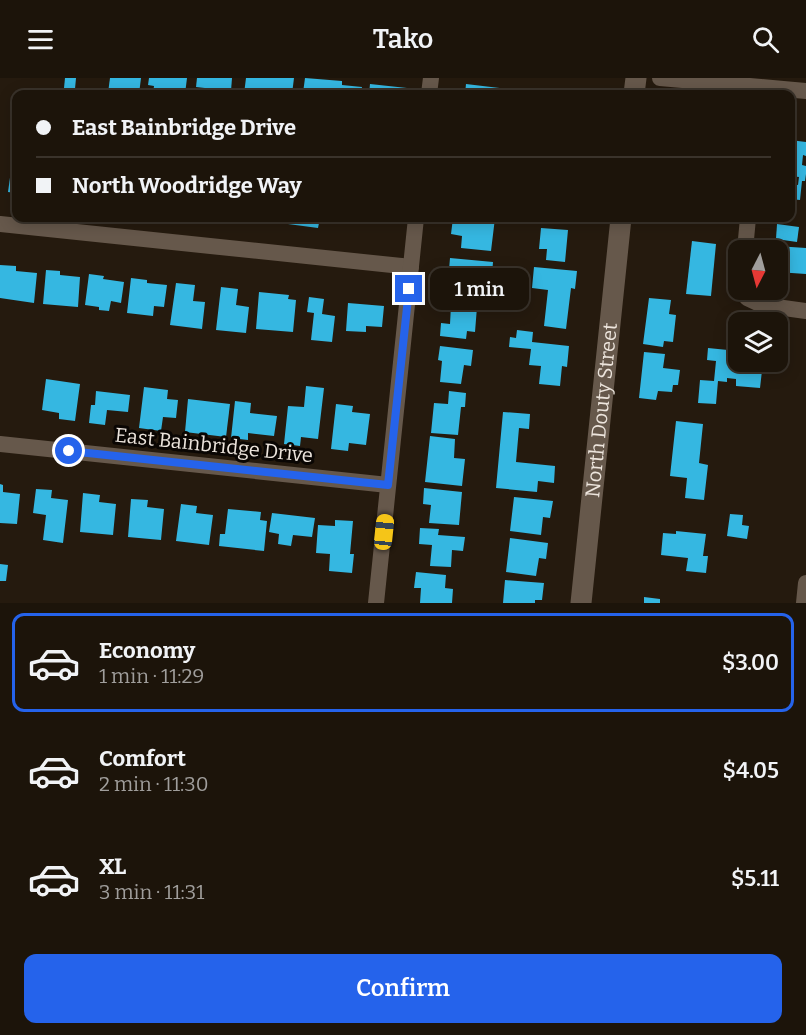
<!DOCTYPE html>
<html lang="en">
<head>
<meta charset="utf-8">
<style>
  body { margin:0; font-family:Bitter,serif; background:#251d13; color:#f1f3f6; height:100vh; display:flex; flex-direction:column; font-size:22px; white-space:nowrap }
  * { box-sizing:border-box; margin:0 }
  p { font-size:20px; color:#a09e9c }
  .icon { flex:none; width:33px; height:33px; fill:none; stroke:currentColor; stroke-width:2; stroke-linecap:round; stroke-linejoin:round }
  .map { position:relative; height:525px; overflow:hidden }
  .details { display:flex; flex-direction:column; background:#1c140a; flex:1 }
  .details>* { flex:none }
  .guide { position:absolute; left:12px; top:12px; width:783px; height:132px; border-radius:12px; box-shadow:0 3px 15px #0003,0 0 0 2px #3a332b; display:grid; align-content:center; height:132px; padding:0 24px; background:#1c140a }
  .needle { width:39px; rotate:186deg }
  .buttons { position:absolute; left:728px; top:162px; display:grid; gap:12px }
  .buttons a { display:grid; place-items:center; width:60px; height:60px; border-radius:12px; background:#1c140a; box-shadow:0 3px 15px #0003,0 0 0 2px #3a332b; font-size:30px }
  .end { position:absolute; width:27px; height:27px; margin:-14px; border:8px solid #2563eb; background:#fff; box-shadow:0 0 0 3px #fff }
  .from { border-radius:50% }
  .bubble { position:absolute; height:42px; border-radius:12px; background:#1c140a; box-shadow:0 3px 15px #0003,0 0 0 2px #3a332b; font-size:20px; font-weight:600; line-height:42px; text-align:center }
  .car { position:absolute; width:18px; height:36px; margin:-18px -9px; border-radius:8px; box-shadow:0 0 4px 2px #0007; background:linear-gradient(#f5c518 24%,#345 0 40%,#f5c518 0 76%,#345 0 86%,#f5c518 0) }
  .guide b { display:flex; align-items:center; gap:21px; height:57px; font-size:22px }
  .guide b+b { border-top:2px solid #3a332b }
  .guide i { width:15px; height:15px; background:#f1f3f6 }
  ul { padding:10px 0 0; list-style:none }
  li { display:flex; align-items:center; gap:18px; height:99px; margin:0 12px 9px; padding:0 12px; border:3px solid transparent; border-radius:12px }
  li div { flex:1 }
  li b { display:block; font-size:22px }
  li em { font-style:normal; font-weight:600 }
  li.current { border-color:#2563eb }
  li>.icon { width:54px; height:54px; stroke-width:1.5 }
  .button { display:flex; gap:12px; margin-top:auto; padding:12px 24px }
  .button a { flex:1; height:69px; border-radius:12px; background:#2563eb; color:#fff; font-size:24px; font-weight:600; line-height:69px; text-align:center }
  header { display:flex; justify-content:space-between; align-items:center; height:78px; padding:0 24px; background:#1c140a; font-size:27px; font-weight:600 }
  .map>svg:first-child { display:block }
</style>
</head>
<body>
<header><svg class="icon" aria-label="menu" viewBox="0 0 24 24"><path d="M4 6h16M4 12h16M4 18h16"/></svg>Tako<svg class="icon" aria-label="search" viewBox="0 0 24 24"><circle cx="10" cy="10" r="6"/><path d="M15 15l6 6"/></svg></header>
<div class="map">
<svg width="806" height="525" viewBox="0 0 806 525">
  <rect width="100%" height="100%" fill="#251a0e"/>
  <g fill="#35b7e1">
    <path d="M65 0H76L75 11 64 10Z"/>
    <path d="M110 0H141L139 16 108 15Z"/>
    <path d="M149 0H187L185 16 171 15 170 16H153L154 8 148 7Z"/>
    <path d="M197 0H232L231 13 196 9Z"/>
    <path d="M246 0H294L292 16H244Z"/>
    <path d="M305 0 342 3V7L362 9 361 16 303 15Z"/>
    <path d="M370 6 407 10V16H369Z"/>
    <path d="M466 6 525 13 524 16H465Z"/>
    <path d="M790 62 806 64V78L803 77 802 87 806 88V96L805 103H802L800 122 790 121V106L798 107 799 99 790 98Z"/>
    <path d="M13 78 16 79V115L8 114Z"/>
    <path d="M274 140H320L318 150 273 144Z"/>
    <path d="M453 140H495L491 173 461 170 462 158 451 156Z"/>
    <path d="M676 140H697V143L676 141Z"/>
    <path d="M777 146 799 149 797 164 776 161Z"/>
    <path d="M541 150 568 152 565 184 546 182 547 171H539Z"/>
    <path d="M692 163 716 166 711 218 686 216Z"/>
    <path d="M776 168 806 170V196L777 194Z"/>
    <path d="M450 180 493 184 492 197 472 195 470 218 447 216Z"/>
    <path d="M0 187 16 188V193L37 195 34 225 0 220Z"/>
    <path d="M534 189 577 193 575 211 571 210 566 251 544 248 548 212 532 210Z"/>
    <path d="M46 192 60 193V197L80 199 78 229 43 226Z"/>
    <path d="M89 196 104 198 103 201 124 204 121 225 111 223 109 233 99 232V229L85 227Z"/>
    <path d="M131 200 147 202V205L167 207 164 229 154 228 153 238 127 235Z"/>
    <path d="M176 205 195 207 193 223 205 224 202 251 170 247Z"/>
    <path d="M221 209 238 211 236 227 249 229 246 255 216 252Z"/>
    <path d="M259 214 289 217 288 221 296 222 293 254 256 251Z"/>
    <path d="M309 219 324 221 322 236 335 238 332 264 311 262 314 235 307 234Z"/>
    <path d="M649 220 671 222 669 236 676 237 673 264 664 263 663 269 643 266Z"/>
    <path d="M348 225 384 228 382 249 366 248V254L346 253Z"/>
    <path d="M451 227 477 229 475 254 467 253 466 261 440 258 441 245 450 246Z"/>
    <path d="M517 252 533 254 532 264 569 268 567 289 562 288 560 308 539 306 541 288 529 287 531 271 509 269 510 259 516 260Z"/>
    <path d="M440 268 473 272 471 288 464 287 461 306 440 304 442 283 438 282Z"/>
    <path d="M708 270 738 273V284H763L760 310 736 308V301L727 300V304L718 303 716 326 698 325 700 302 714 303 716 283 707 282Z"/>
    <path d="M644 274 665 276 663 290 680 292 678 307H673L672 314 658 313 656 322 639 320Z"/>
    <path d="M46 301 80 306 75 343 59 341V335L42 332Z"/>
    <path d="M306 308 324 310 318 361 301 359 300 368 284 366 288 328 304 329Z"/>
    <path d="M144 309 168 312 167 321 178 322 176 340 163 339 161 353 139 350Z"/>
    <path d="M96 313 130 317 128 334 107 332 105 347 89 345 91 327H95Z"/>
    <path d="M449 313 466 315 465 329H461L458 357 431 355 434 325 448 326Z"/>
    <path d="M188 321 230 326 226 359 185 354Z"/>
    <path d="M235 323 251 325 250 335 277 338 274 358 248 355V362L231 360Z"/>
    <path d="M336 326 353 328 352 334 370 336 366 367 349 365 348 373 331 371Z"/>
    <path d="M503 334 530 336 529 351 519 350 516 384 555 388 554 405 538 403 537 414 496 410Z"/>
    <path d="M676 343 703 346 699 385 708 387 704 422 685 420 687 400 670 398Z"/>
    <path d="M430 358 455 361 454 380 465 381 462 408 425 404Z"/>
    <path d="M0 406 3 407V414L20 416 17 446 0 445Z"/>
    <path d="M424 410 462 414 459 447 429 445 431 427 423 426Z"/>
    <path d="M36 411 52 412 51 420 68 422 63 465 43 462 46 437 33 435Z"/>
    <path d="M83 415 100 417 99 424 116 426 113 457 80 454Z"/>
    <path d="M514 419 553 423 550 440 543 439 541 457 510 453Z"/>
    <path d="M131 421 148 422 147 429 164 431 161 462 128 459Z"/>
    <path d="M181 426 197 428 196 435 213 437 209 467 176 463Z"/>
    <path d="M228 431 261 434 260 442 267 443 264 473 219 468 220 456H225Z"/>
    <path d="M272 435 315 440 312 459 293 457 291 468 278 466 279 456 269 454Z"/>
    <path d="M730 436 743 437 742 447 749 448 747 461 727 458Z"/>
    <path d="M335 442 353 443 350 476H354L352 495 329 493 330 476 316 475 318 447 335 448Z"/>
    <path d="M420 450 439 451 438 457 465 459 463 473 452 472 451 489 430 488 432 467 419 466Z"/>
    <path d="M676 453 706 456 703 478H708L706 495 686 493 688 480 661 477 663 455 676 456Z"/>
    <path d="M510 460 548 465 546 481 539 480 536 498 506 494Z"/>
    <path d="M0 486 8 487 6 503H0Z"/>
    <path d="M416 494 446 497 445 510 453 511 452 525H420L421 510H414Z"/>
    <path d="M505 502 544 505 542 522H535V525H503Z"/>
    <path d="M644 519 660 521V525H644Z"/>
  </g>
  <g fill="none" stroke-linecap="round" stroke-linejoin="round">
    <g stroke="#66584b" stroke-width="16">
      <path d="M660 0 806 13"/>
      <path d="M429 16 431 0"/>
      <path d="M0 146 411 189"/>
      <path d="M745 172 748 140"/>
      <path d="M744 212 747 220 762 227 806 233"/>
      <path d="M0 366 388 407"/>
      <path d="M376 525 416 140"/>
      <path d="M804 525 806 505"/>
    </g>
    <g stroke="#66584b" stroke-width="21">
      <path d="M634 16 636 0"/>
      <path id="s1" d="M581 525 621 140"/>
    </g>
  </g>
  <g fill="none" stroke-linecap="round" stroke-linejoin="round">
    <path stroke="#2563eb" stroke-width="8" d="M69 373 388 407 409 211"/>
  </g>
  <g text-anchor="middle" dominant-baseline="central" stroke-width="6" stroke-linejoin="round" paint-order="stroke">
    <g font-size="20" fill="#ede5dd" stroke="#0a0603">
      <text stroke="none"><textPath href="#s1" startOffset="194">North Douty Street</textPath></text>
      <text transform="translate(214 367) rotate(6)">East Bainbridge Drive</text>
    </g>
  </g>
</svg>
<div class="buttons">
<a><svg class="needle" viewBox="-14 -14 28 28"><path d="M0-13l5 13h-10z" fill="#e53935"/><path d="M0 13l5-13h-10z" fill="#a09e9c"/></svg></a>
<a><svg class="icon" aria-label="layers" viewBox="0 0 24 24"><path d="M12 4l9 5-9 5-9-5zM3 14l9 5 9-5"/></svg></a>
</div>
<i class="end from" style="left:69px;top:373px"></i>
<i class="end" style="left:409px;top:211px"></i>
<div class="bubble" style="left:430px;top:190px;width:99px">1 min</div>
<i class="car" style="left:384px;top:454px;rotate:6deg"></i>
<div class="guide">
<b><i class="from"></i>East Bainbridge Drive</b>
<b><i></i>North Woodridge Way</b>
</div>
</div>
<section class="details">
<ul>
<li class="current"><svg class="icon" aria-label="car" viewBox="0 0 24 24"><path d="M5 17H2v-5l4-1 3-4h7l3 4 3 1v5h-3M9 17h6M6 11h13"/><circle cx="7" cy="17" r="2"/><circle cx="17" cy="17" r="2"/></svg><div><b>Economy</b><p>1 min · 11:29</p></div><em>$3.00</em></li>
<li><svg class="icon" aria-label="car" viewBox="0 0 24 24"><path d="M5 17H2v-5l4-1 3-4h7l3 4 3 1v5h-3M9 17h6M6 11h13"/><circle cx="7" cy="17" r="2"/><circle cx="17" cy="17" r="2"/></svg><div><b>Comfort</b><p>2 min · 11:30</p></div><em>$4.05</em></li>
<li><svg class="icon" aria-label="car" viewBox="0 0 24 24"><path d="M5 17H2v-5l4-1 3-4h7l3 4 3 1v5h-3M9 17h6M6 11h13"/><circle cx="7" cy="17" r="2"/><circle cx="17" cy="17" r="2"/></svg><div><b>XL</b><p>3 min · 11:31</p></div><em>$5.11</em></li>
</ul>
<div class="button"><a>Confirm</a></div>
</section>
</body>
</html>
